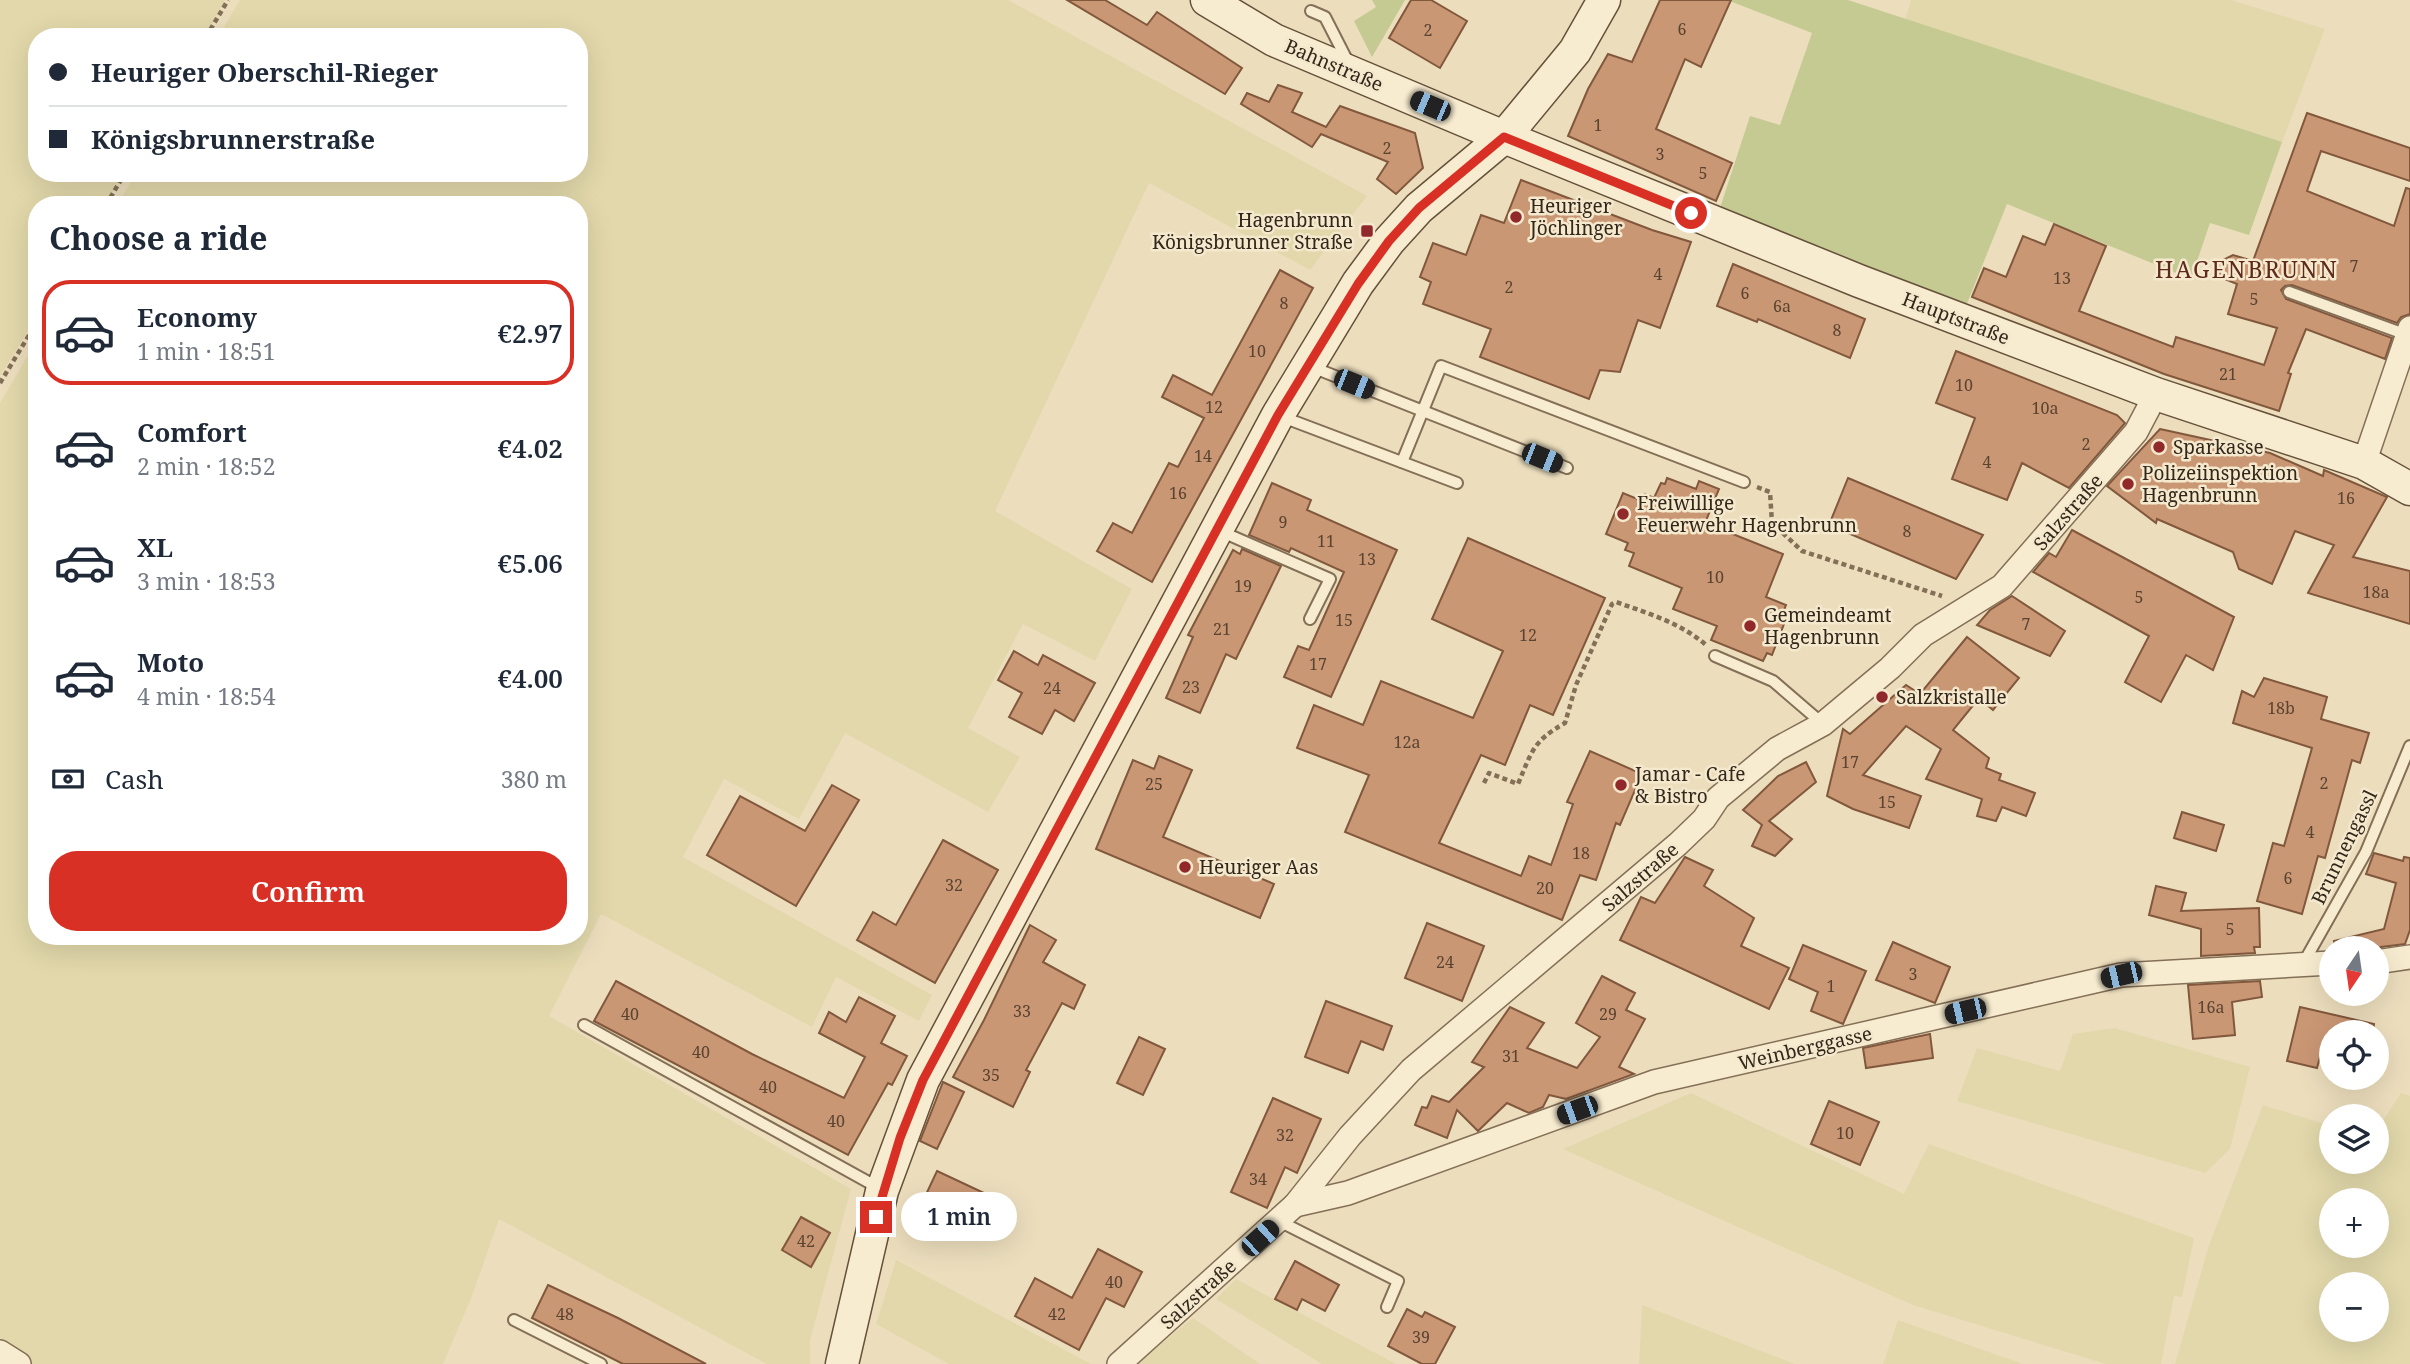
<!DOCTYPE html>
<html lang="en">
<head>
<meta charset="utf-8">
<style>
  body { margin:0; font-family:"Noto Serif",serif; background:#f6f6f7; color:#1f2937; height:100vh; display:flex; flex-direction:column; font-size:26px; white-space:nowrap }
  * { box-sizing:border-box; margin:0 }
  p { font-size:23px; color:#747a83 }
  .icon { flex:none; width:38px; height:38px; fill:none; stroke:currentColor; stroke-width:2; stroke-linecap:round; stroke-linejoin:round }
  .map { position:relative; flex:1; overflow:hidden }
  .details { position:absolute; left:28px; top:196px; width:560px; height:749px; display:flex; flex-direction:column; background:#fff; border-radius:28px; box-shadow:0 7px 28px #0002 }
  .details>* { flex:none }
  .hud { position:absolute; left:28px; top:28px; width:560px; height:154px; border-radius:28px; box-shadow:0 7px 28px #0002; display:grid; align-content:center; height:154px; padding:0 21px; background:#fff }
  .needle { width:46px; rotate:193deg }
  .buttons { position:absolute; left:2319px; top:936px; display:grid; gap:14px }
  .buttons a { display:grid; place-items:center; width:70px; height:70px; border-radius:50%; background:#fff; box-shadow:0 7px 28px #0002; font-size:35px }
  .end { position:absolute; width:32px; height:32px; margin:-16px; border:9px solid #d93025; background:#fff; box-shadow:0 0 0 4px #fff }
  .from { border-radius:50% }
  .bubble { position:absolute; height:49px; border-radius:24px; background:#fff; box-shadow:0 7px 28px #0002; font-size:23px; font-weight:600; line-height:49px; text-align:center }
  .car { position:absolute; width:21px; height:42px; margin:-21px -10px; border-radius:9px; box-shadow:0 0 5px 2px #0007; background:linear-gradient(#222 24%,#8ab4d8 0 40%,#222 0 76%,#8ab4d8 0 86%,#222 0) }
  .hud b { display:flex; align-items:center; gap:24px; height:66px; font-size:26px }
  .hud b+b { border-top:2px solid #e0e1e3 }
  .hud i { width:18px; height:18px; background:#1f2937 }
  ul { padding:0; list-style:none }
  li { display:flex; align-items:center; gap:21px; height:105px; margin:0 14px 10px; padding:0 7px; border:4px solid transparent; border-radius:28px }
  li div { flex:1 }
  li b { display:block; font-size:26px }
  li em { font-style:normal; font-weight:600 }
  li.selected { border-color:#d93025 }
  li>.icon { width:63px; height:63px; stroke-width:1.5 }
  h2 { padding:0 21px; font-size:32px; line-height:84px }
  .pay { display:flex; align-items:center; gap:18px; height:77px; padding:0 21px; font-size:26px }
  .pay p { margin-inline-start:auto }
  .primary-button { display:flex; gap:14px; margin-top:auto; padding:14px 21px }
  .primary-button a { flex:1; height:80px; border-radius:28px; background:#d93025; color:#fff; font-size:28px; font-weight:600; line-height:80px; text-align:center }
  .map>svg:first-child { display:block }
</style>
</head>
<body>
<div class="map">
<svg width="2410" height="1364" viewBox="0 0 2410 1364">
  <rect width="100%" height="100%" fill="#ecdebd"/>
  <g fill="#e2d8ab" fill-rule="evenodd">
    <path d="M0 0H225L204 37H37V173H124L105 205H37V316L0 376Z"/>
    <path d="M240 0H1008L1367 196 1310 270 1149 183 995 511 1132 589 1095 661 1023 624 968 728 1020 757 988 812 845 733 799 819 724 779 683 857 932 995 919 1021 836 977 812 1027 601 914 549 1016 851 1189 810 1340V1364H767L499 1219 472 1296 443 1364H33L0 1343V403L37 340V936H579V205H117L136 173H579V37H218Z"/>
    <path d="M1911 0H2231L2325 29 2282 142 1905 20Z"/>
    <path d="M2115 1028 2250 1067 2230 1149 2205 1173 1957 1101 1977 1048 2060 1071 2073 1034Z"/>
    <path d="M1691 1093 1904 1194 1929 1144 2194 1238 2182 1297 2174 1296 2161 1364H2106L1913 1305 1563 1149Z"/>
    <path d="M2401 1093 2410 1096V1364H2175L2209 1245 2263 1105 2331 1126V1162H2376L2377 1130ZM2331 1200H2376V1246H2331ZM2331 1284H2376V1330H2331Z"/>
    <path d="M896 1260 1091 1364H949L876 1324Z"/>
    <path d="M1236 1279 1396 1364H1322L1216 1299Z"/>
    <path d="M1642 1305 1795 1364H1639Z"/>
    <path d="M1193 1318 1260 1364H1136Z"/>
    <path d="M1898 1320 2023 1364H1883Z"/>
  </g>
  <g fill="#c4ca92">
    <path d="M1372 0H1405L1372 57 1354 21 1376 7Z"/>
    <path d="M1727 0H1848L2282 142 2249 235 2210 223 2191 279 2007 204 1966 306 1720 208 1750 116 1780 125 1812 33Z"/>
  </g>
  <g fill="#ca9774" stroke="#82583d" stroke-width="2">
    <path d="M1067 0H1105L1147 25 1157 12 1242 68 1225 94Z"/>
    <path d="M1411 0H1431L1467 21 1440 68 1389 38Z"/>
    <path d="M1660 0H1731L1701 67 1685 59 1656 129 1732 163 1716 201 1568 136 1588 89 1608 54 1632 62Z"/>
    <path d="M1278 85 1302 93 1292 112 1326 127 1340 106 1415 133 1423 168 1396 194 1377 179 1388 162 1321 134 1312 147 1241 104 1247 93 1269 102Z"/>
    <path d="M2307 113 2410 148V181L2321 151 2307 191 2394 226 2406 188 2410 189V314L2401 317 2397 323 2292 285 2285 286 2281 290 2286 299 2392 338 2385 359 2306 329 2288 373 2291 374 2279 411 2164 374 1972 297 1984 268 2006 277 2023 236 2045 245 2054 224 2106 246 2079 311 2173 347 2176 337 2264 365 2277 328 2228 314 2237 284 2220 277 2217 263 2233 255 2253 261Z"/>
    <path d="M1521 180 1652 230 1691 242 1660 328 1638 320 1620 372 1600 370 1589 399 1480 357 1491 329 1423 304 1431 282 1420 277 1433 243 1466 255 1481 215 1504 223Z"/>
    <path d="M1733 264 1865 319 1850 358 1758 319 1757 322 1717 306Z"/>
    <path d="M1280 270 1313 288 1152 582 1097 551 1113 523 1132 533 1169 463 1178 467 1204 418 1162 397 1173 375 1212 395Z"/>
    <path d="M1956 351 2117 415 2125 423 2069 488 2022 463 2007 500 1952 479 1975 418 1936 403Z"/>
    <path d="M2160 429 2270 453 2323 476 2324 470 2387 497 2353 557 2410 571V624L2308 593 2334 545 2295 531 2272 584 2239 569 2233 552 2157 519 2156 523 2107 486Z"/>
    <path d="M1667 478 1696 489 1699 481 1719 489 1705 523 1783 554 1766 597 1786 605 1779 622 1784 624 1772 655 1767 653 1763 661 1711 640 1717 626 1673 609 1682 588 1629 566 1634 553 1625 550 1628 543 1606 534 1623 493 1642 501 1645 494 1654 498 1661 483 1665 484Z"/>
    <path d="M1848 478 1983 535 1956 579 1829 525Z"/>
    <path d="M1272 483 1311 500 1307 510 1397 550 1331 697 1284 677 1298 646 1309 650 1344 572 1291 548 1289 552 1249 535Z"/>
    <path d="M2072 530 2234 617 2213 670 2186 655 2161 702 2125 682 2149 636 2033 572 2049 553 2056 557Z"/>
    <path d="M1468 538 1605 598 1553 715 1530 705 1505 765 1481 755 1439 843 1521 876 1529 856 1551 865 1573 804 1567 802 1590 751 1642 774 1620 825 1616 823 1596 880 1580 875 1562 920 1345 832 1369 775 1297 748 1314 705 1363 725 1381 681 1473 718 1503 651 1432 619Z"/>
    <path d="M1242 549 1281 566 1236 659 1226 654 1200 713 1166 698 1193 637 1188 635 1233 550 1240 554Z"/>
    <path d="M2012 596 2065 631 2050 656 1977 625 1990 610Z"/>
    <path d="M1967 637 2019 678 1993 710 1979 698 1953 730 1989 758 1986 768 2001 774 1999 780 2035 793 2026 816 2002 807 1996 821 1977 816 1982 799 1926 779 1941 749 1906 726 1863 775 1921 796 1909 828 1853 809 1827 796 1843 729 1850 734 1906 685 1920 694Z"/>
    <path d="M1014 651 1038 665 1043 655 1095 683 1074 721 1055 710 1042 734 1009 717 1022 693 998 680Z"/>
    <path d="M2264 678 2327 697 2321 719 2369 733 2360 763 2352 760 2325 858 2318 856 2302 914 2257 901 2273 843 2284 846 2312 748 2233 723 2242 691 2254 697Z"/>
    <path d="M1159 756 1192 770 1163 837 1274 884 1260 918 1096 849 1133 760 1154 769Z"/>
    <path d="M1806 762 1816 782 1769 821 1792 839 1775 856 1752 846 1762 825 1743 810 1778 776Z"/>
    <path d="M832 785 859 800 796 906 707 855 740 796 805 831Z"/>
    <path d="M2182 812 2224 825 2216 851 2174 838Z"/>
    <path d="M943 840 998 870 935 983 857 940 873 912 896 925Z"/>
    <path d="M2374 853 2403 861 2404 857 2410 858V930L2405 944 2373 948H2335L2334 941 2384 929 2396 883 2366 874Z"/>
    <path d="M1685 857 1713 870 1704 886 1754 918 1741 946 1789 968 1769 1009 1620 940 1641 897 1655 903Z"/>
    <path d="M2156 886 2186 893 2181 911 2259 908 2260 947H2254L2255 953 2201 956V929L2149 915Z"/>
    <path d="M1427 923 1484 946 1462 1001 1405 978Z"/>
    <path d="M1030 925 1056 940 1043 962 1085 985 1074 1009 1062 1003 1026 1070 1030 1072 1013 1107 953 1077 984 1020Z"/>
    <path d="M1893 942 1950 967 1935 1003 1876 980Z"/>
    <path d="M1803 945 1866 971 1843 1024 1811 1011 1818 992 1789 979Z"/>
    <path d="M1602 976 1635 993 1626 1010 1645 1019 1619 1067 1634 1074 1566 1099 1549 1095 1543 1107 1529 1113 1507 1103 1478 1131 1457 1110 1447 1138 1415 1125 1422 1107 1427 1108 1432 1096 1449 1102 1484 1067 1472 1062 1510 1007 1544 1023 1527 1048 1577 1068 1600 1037 1576 1023Z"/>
    <path d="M616 981 752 1054 844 1098 865 1057 819 1033 829 1012 846 1022 859 997 895 1016 881 1043 907 1056 892 1085 888 1083 848 1155 594 1021Z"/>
    <path d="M2260 981 2262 997 2232 1002 2235 1035 2193 1039 2188 985Z"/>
    <path d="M1326 1001 1392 1026 1383 1050 1361 1041 1348 1073 1305 1057Z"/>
    <path d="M2300 1007 2374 1024 2373 1032H2331V1048L2323 1046 2317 1068 2287 1061Z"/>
    <path d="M1930 1034 1933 1058 1866 1068 1863 1048Z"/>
    <path d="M1139 1037 1165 1049 1143 1095 1117 1083Z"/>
    <path d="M943 1082 964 1092 937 1149 920 1141Z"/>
    <path d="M1273 1098 1321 1119 1297 1173 1285 1167 1267 1208 1231 1192Z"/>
    <path d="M1829 1101 1879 1122 1860 1165 1811 1144Z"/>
    <path d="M937 1171 984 1193 969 1225 922 1203Z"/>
    <path d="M801 1217 830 1233 811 1267 782 1250Z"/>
    <path d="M1098 1249 1142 1272 1124 1307 1106 1298 1079 1350 1015 1316 1035 1278 1072 1298Z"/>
    <path d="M1295 1261 1339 1285 1325 1311 1302 1299 1297 1310 1275 1299Z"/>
    <path d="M548 1285 618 1318 706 1364H623L532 1318Z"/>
    <path d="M1407 1309 1422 1317 1425 1312 1455 1327 1435 1364H1422L1388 1346Z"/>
  </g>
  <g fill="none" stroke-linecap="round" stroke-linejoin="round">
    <g stroke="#846f57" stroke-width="14">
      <g id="lane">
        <path d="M1311 11 1325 17 1348 62"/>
        <path d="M2289 292 2407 335"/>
        <path d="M1312 367 1567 468"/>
        <path d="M1280 416 1457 483"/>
        <path d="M1402 462 1441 366 1744 482"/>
        <path d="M1220 531 1330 579 1310 619"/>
        <path d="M1715 656 1773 681 1823 724"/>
        <path d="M2304 962 2366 852 2410 746"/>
        <path d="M584 1025 879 1188"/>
        <path d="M1279 1221 1398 1281 1387 1307"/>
        <path d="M514 1320 601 1364"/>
      </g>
    </g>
    <g stroke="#846f57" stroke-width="26">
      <g id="street">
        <path d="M2364 463 2410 328"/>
        <path d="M2376 962 2410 957"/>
        <path d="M1295 1205 1348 1193 1654 1082 2121 975 2331 963"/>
        <path d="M0 1352 19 1364"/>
        <path d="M1119 1364 1295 1205 1350 1136 1411 1070 1678 844 1704 819 1718 798 1777 749 1823 724 1890 668 1923 635 2002 586 2136 432 2156 394"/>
      </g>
    </g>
    <g stroke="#65503a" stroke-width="35">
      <g id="secondary">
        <path d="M1207 0 1274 40 1504 137 1859 281 2156 394 2364 463 2410 489"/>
        <path d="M842 1364 882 1191 923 1080 1278 415 1358 283 1389 241 1419 208 1504 137 1575 51 1604 0"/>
      </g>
    </g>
    <g stroke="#846f57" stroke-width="4.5" stroke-dasharray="5 3.5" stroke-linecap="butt">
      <path d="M206 37 228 0"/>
      <path d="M106 205 125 173"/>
      <path d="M0 383 37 322"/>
      <path d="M1757 487 1770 492 1772 523 1802 551 1942 596"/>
      <path d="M1484 783 1489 773 1518 784C1532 751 1533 741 1565 723L1576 685 1612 604 1616 602C1647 613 1681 623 1706 645"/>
    </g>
    <use href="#lane" stroke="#f8ecd0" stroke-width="10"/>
    <use href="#street" stroke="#f8ecd0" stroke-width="23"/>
    <use href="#secondary" stroke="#f8ecd0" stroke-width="32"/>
  </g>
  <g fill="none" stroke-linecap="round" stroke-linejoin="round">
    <path stroke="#d93025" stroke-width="9" d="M876 1217 900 1138 923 1080 1278 415 1358 284 1389 241 1419 208 1504 137 1691 213"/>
  </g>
  <g fill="#91282a" stroke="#f4e8cd" stroke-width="2.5">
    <circle cx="1516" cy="217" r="7"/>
    <rect x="1360" y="224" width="14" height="14" rx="3.5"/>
    <circle cx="2159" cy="447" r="7"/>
    <circle cx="2128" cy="484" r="7"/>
    <circle cx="1623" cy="514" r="7"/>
    <circle cx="1750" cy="626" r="7"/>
    <circle cx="1882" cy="697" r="7"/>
    <circle cx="1621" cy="785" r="7"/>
    <circle cx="1185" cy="867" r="7"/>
  </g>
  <g text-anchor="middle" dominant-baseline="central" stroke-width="5" stroke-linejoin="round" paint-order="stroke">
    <g font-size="16" fill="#594331">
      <text x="1682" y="29">6</text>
      <text x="1428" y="30">2</text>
      <text x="1598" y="125">1</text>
      <text x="1387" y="148">2</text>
      <text x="1660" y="154">3</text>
      <text x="1703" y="173">5</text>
      <text x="2354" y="266">7</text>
      <text x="1658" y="274">4</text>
      <text x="2062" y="278">13</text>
      <text x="1509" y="287">2</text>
      <text x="1745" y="293">6</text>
      <text x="2254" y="299">5</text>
      <text x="1284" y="303">8</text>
      <text x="1782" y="306">6a</text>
      <text x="1837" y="330">8</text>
      <text x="1257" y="351">10</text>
      <text x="2228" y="374">21</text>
      <text x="1964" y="385">10</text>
      <text x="1214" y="407">12</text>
      <text x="2045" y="408">10a</text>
      <text x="2086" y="444">2</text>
      <text x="1203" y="456">14</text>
      <text x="1987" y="462">4</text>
      <text x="1178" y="493">16</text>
      <text x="2346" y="498">16</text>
      <text x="1283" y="522">9</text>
      <text x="1907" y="531">8</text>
      <text x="1326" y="541">11</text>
      <text x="1367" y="559">13</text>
      <text x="1715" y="577">10</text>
      <text x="1243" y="586">19</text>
      <text x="2376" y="592">18a</text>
      <text x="2139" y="597">5</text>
      <text x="1344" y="620">15</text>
      <text x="2026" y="624">7</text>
      <text x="1222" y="629">21</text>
      <text x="1528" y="635">12</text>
      <text x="1318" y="664">17</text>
      <text x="1191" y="687">23</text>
      <text x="1052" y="688">24</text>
      <text x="2281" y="708">18b</text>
      <text x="1407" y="742">12a</text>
      <text x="1850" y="762">17</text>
      <text x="2324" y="783">2</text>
      <text x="1154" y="784">25</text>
      <text x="1887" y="802">15</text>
      <text x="2310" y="832">4</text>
      <text x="1581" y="853">18</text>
      <text x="2288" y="878">6</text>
      <text x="954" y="885">32</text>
      <text x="1545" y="888">20</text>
      <text x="2230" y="929">5</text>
      <text x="1445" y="962">24</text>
      <text x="1913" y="974">3</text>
      <text x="1831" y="986">1</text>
      <text x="2211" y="1007">16a</text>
      <text x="1022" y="1011">33</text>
      <text x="630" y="1014">40</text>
      <text x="1608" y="1014">29</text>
      <text x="701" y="1052">40</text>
      <text x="1511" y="1056">31</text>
      <text x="991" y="1075">35</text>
      <text x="768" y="1087">40</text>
      <text x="836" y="1121">40</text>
      <text x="1845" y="1133">10</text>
      <text x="1285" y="1135">32</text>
      <text x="1258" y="1179">34</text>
      <text x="806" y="1241">42</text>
      <text x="1114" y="1282">40</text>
      <text x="565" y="1314">48</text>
      <text x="1057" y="1314">42</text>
      <text x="1421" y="1337">39</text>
    </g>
    <g font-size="19" fill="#33271b" stroke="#f4e8cd">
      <text transform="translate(1334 65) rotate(23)">Bahnstraße</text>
      <text transform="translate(1956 318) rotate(21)">Hauptstraße</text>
      <text transform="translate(2068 512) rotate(-49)">Salzstraße</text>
      <text transform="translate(2344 847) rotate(-64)">Brunnengassl</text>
      <text transform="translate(1640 877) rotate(-41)">Salzstraße</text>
      <text transform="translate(1805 1048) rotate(-13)">Weinberggasse</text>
      <text transform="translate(1198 1294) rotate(-42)">Salzstraße</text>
    </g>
    <g font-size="19" fill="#33271b" stroke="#f4e8cd" text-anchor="start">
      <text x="1530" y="206">Heuriger<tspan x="1530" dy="22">Jöchlinger</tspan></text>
      <text x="1353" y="220" text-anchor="end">Hagenbrunn<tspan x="1353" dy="22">Königsbrunner Straße</tspan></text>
      <text x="2173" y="447">Sparkasse</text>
      <text x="2142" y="473">Polizeiinspektion<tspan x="2142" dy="22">Hagenbrunn</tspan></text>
      <text x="1637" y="503">Freiwillige<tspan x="1637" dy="22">Feuerwehr Hagenbrunn</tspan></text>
      <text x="1764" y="615">Gemeindeamt<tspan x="1764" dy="22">Hagenbrunn</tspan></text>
      <text x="1896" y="697">Salzkristalle</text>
      <text x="1635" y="774">Jamar - Cafe<tspan x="1635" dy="22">&amp; Bistro</tspan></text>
      <text x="1199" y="867">Heuriger Aas</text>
    </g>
    <g font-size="23" letter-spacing="2" fill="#5f291c" stroke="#f4e8cd">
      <text x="2247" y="269">HAGENBRUNN</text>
    </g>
  </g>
</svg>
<div class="buttons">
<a><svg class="needle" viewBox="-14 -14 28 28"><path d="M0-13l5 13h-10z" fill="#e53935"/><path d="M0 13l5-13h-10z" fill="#747a83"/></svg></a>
<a><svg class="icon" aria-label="locate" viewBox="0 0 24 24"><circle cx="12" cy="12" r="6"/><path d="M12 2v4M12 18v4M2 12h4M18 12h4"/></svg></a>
<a><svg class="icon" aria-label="layers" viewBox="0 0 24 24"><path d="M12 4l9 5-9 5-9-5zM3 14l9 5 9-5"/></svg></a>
<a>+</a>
<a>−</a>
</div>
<i class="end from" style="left:1691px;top:213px"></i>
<i class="end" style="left:876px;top:1217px"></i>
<div class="bubble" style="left:901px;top:1192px;width:116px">1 min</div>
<i class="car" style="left:1430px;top:106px;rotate:293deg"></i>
<i class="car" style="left:1354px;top:384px;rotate:112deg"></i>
<i class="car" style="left:1542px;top:458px;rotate:112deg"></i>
<i class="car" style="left:2121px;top:975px;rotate:257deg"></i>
<i class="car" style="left:1965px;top:1011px;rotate:257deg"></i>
<i class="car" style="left:1577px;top:1110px;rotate:250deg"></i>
<i class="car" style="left:1260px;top:1238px;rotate:48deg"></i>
<div class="hud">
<b><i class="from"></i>Heuriger Oberschil-Rieger</b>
<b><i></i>Königsbrunnerstraße</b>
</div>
<section class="details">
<h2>Choose a ride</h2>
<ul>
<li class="selected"><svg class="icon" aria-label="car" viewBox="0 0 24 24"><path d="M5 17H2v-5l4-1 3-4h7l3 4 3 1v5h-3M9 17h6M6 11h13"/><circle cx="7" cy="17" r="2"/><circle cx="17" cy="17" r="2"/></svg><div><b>Economy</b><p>1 min · 18:51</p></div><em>€2.97</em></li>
<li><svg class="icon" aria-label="car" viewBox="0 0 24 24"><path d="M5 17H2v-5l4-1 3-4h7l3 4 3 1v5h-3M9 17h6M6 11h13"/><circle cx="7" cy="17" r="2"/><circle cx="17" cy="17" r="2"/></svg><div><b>Comfort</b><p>2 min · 18:52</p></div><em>€4.02</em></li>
<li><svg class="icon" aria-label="car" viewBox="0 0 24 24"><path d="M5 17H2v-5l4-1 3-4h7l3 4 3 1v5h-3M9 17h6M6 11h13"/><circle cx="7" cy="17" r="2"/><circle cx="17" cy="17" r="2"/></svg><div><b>XL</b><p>3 min · 18:53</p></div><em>€5.06</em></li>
<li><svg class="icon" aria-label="car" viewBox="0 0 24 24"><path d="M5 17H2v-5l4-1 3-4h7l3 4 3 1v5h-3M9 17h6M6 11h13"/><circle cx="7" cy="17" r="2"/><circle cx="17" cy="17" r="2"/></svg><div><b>Moto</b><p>4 min · 18:54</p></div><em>€4.00</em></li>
</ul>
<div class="pay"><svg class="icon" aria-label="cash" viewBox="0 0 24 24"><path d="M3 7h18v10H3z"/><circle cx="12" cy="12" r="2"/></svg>Cash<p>380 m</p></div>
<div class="primary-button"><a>Confirm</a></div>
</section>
</div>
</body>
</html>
